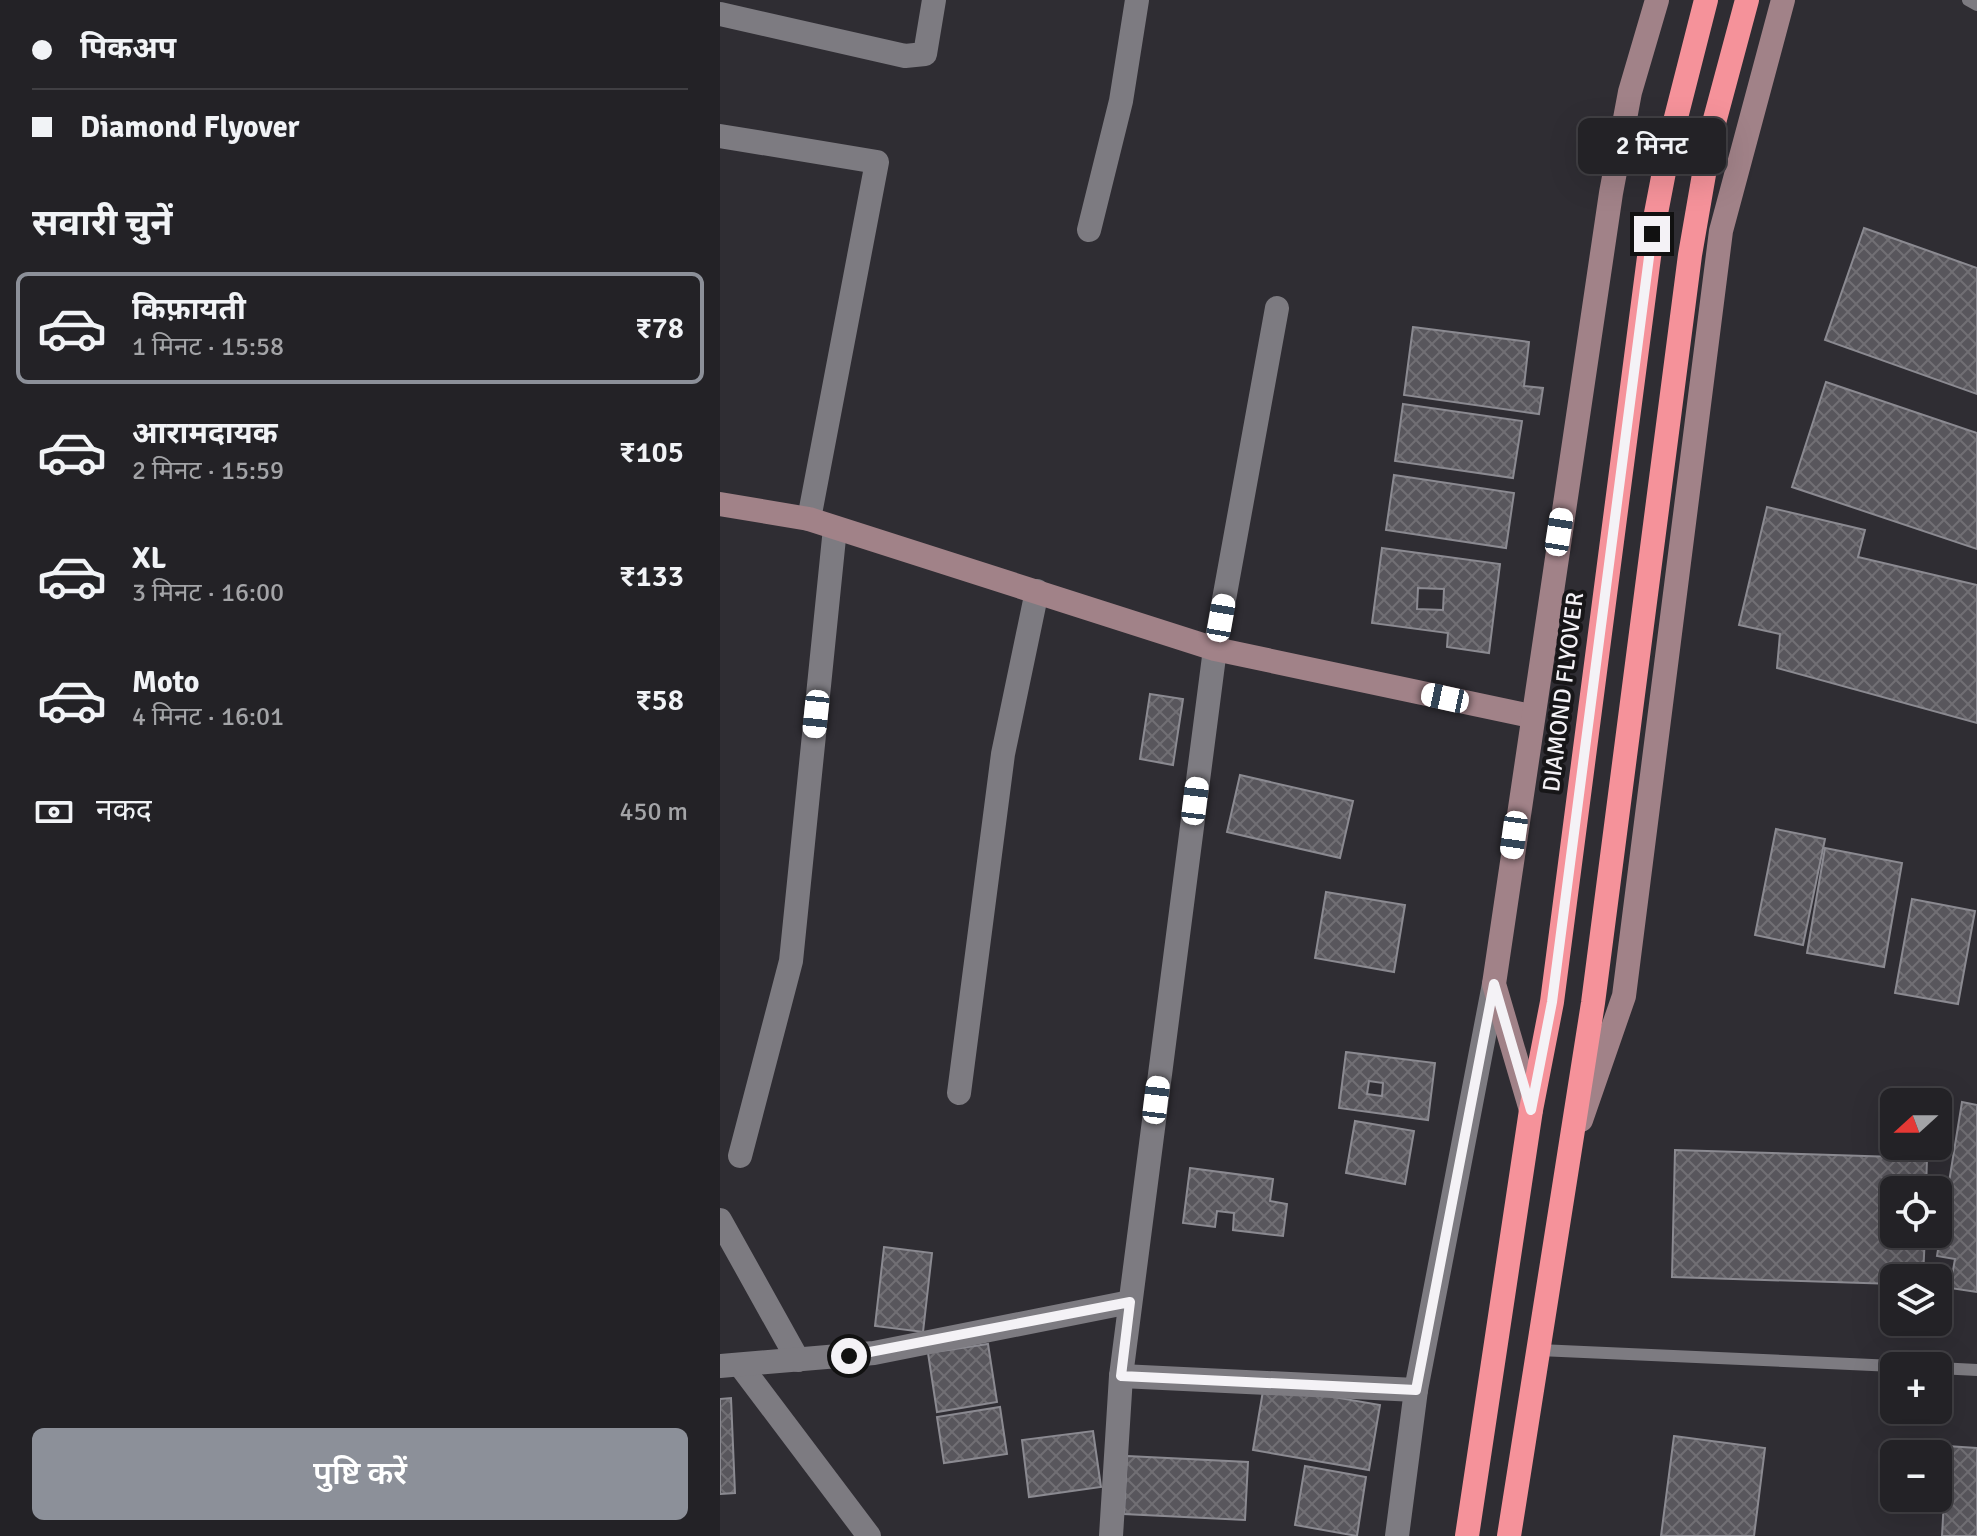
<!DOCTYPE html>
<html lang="hi">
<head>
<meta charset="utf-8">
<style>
  body { margin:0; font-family:Signika,"Noto Sans Devanagari",sans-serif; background:#2b2a2e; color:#f1f3f6; height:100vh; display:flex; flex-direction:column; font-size:30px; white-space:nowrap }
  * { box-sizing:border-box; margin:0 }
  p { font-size:26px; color:#a3a4a7 }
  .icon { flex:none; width:44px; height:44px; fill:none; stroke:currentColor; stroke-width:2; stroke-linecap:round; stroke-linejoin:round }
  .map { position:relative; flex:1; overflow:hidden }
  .drawer { display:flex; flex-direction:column; background:#232226; width:720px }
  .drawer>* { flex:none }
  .banner { display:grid; align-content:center; height:176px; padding:0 32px; background:#232226 }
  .needle { width:52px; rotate:249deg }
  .tools { position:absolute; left:1160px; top:1088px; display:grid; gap:16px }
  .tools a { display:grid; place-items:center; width:72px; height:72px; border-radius:12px; background:#232226; box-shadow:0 8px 32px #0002,0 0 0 2px #403f43; font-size:40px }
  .end { position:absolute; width:36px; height:36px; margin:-18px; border:10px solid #f4f2f6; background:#111; box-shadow:0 0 0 4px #111 }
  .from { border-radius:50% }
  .bubble { position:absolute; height:56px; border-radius:12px; background:#232226; box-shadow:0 8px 32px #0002,0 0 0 2px #403f43; font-size:26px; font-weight:600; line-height:56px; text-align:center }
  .car { position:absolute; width:24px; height:48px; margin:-24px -12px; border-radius:10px; box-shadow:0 0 6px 2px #0007; background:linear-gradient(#fff 24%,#345 0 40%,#fff 0 76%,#345 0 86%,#fff 0) }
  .banner b { display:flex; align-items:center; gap:28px; height:76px; font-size:30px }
  .banner b+b { border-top:2px solid #403f43 }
  .banner i { width:20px; height:20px; background:#f1f3f6 }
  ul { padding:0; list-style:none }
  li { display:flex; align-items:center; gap:24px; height:112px; margin:0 16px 12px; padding:0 16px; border:4px solid transparent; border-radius:12px }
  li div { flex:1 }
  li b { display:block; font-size:30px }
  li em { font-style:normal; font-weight:600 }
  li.on { border-color:#8c9099 }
  li>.icon { width:72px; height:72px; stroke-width:1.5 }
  h2 { padding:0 32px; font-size:36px; line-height:96px }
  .pay { display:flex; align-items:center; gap:20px; height:88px; padding:0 32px; font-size:30px }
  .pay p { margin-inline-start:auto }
  .cta { display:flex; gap:16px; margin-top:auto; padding:16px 32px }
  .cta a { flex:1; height:92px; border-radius:12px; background:#8c9099; color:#fff; font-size:32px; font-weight:600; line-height:92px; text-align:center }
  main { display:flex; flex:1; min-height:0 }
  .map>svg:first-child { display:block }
</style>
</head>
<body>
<main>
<section class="drawer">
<div class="banner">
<b><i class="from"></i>पिकअप</b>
<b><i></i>Diamond Flyover</b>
</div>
<h2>सवारी चुनें</h2>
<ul>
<li class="on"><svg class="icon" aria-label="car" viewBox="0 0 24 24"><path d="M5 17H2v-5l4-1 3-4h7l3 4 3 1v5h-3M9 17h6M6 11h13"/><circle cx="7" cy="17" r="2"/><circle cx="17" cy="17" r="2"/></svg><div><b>किफ़ायती</b><p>1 मिनट · 15:58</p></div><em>₹78</em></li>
<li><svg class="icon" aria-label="car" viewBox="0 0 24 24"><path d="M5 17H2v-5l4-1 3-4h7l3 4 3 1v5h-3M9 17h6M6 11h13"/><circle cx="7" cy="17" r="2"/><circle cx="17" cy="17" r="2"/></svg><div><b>आरामदायक</b><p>2 मिनट · 15:59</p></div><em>₹105</em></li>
<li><svg class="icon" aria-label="car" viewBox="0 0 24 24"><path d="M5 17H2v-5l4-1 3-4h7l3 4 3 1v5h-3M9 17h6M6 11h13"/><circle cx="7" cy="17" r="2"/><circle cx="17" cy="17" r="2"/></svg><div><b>XL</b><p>3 मिनट · 16:00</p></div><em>₹133</em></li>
<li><svg class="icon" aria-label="car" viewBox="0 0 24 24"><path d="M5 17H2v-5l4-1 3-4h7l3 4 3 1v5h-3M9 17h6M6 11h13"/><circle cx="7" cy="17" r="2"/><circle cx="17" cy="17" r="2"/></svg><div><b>Moto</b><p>4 मिनट · 16:01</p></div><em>₹58</em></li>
</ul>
<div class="pay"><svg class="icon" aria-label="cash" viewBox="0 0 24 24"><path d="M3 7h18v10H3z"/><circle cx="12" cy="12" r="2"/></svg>नकद<p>450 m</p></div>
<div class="cta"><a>पुष्टि करें</a></div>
</section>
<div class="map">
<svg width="1257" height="1536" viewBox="0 0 1257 1536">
  <defs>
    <pattern id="building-cross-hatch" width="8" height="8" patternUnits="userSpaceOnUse" patternTransform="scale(2)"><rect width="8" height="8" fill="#58565c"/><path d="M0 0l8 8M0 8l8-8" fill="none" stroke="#716f74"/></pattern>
  </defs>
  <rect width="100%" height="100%" fill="#2f2d33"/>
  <g fill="url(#building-cross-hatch)" stroke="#8b8a91" stroke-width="2" fill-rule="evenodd">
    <path d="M1144 228 1257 268V394L1105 340Z"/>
    <path d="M693 327 809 342 804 386 823 388 819 414 684 395Z"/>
    <path d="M1106 382 1257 433V549L1072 487Z"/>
    <path d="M683 404 802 421 793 478 675 461Z"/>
    <path d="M674 475 794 493 786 548 666 530Z"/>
    <path d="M1047 507 1145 530 1138 557 1257 585V723L1057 668 1060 634 1019 625Z"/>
    <path d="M662 548 780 564 769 653 727 647 728 633 652 623ZM698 588 724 589 723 610 697 609Z"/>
    <path d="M430 694 463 699 453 765 420 759Z"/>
    <path d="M520 775 633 801 620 858 507 832Z"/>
    <path d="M1056 829 1105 839 1083 945 1035 935Z"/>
    <path d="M1105 848 1182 863 1164 967 1087 953Z"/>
    <path d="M606 892 685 905 674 972 595 958Z"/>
    <path d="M1192 899 1255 911 1238 1004 1175 993Z"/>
    <path d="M626 1052 715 1063 708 1120 619 1108ZM649 1081 663 1083 662 1096 647 1094Z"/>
    <path d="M1242 1102 1257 1105V1292L1230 1288 1235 1259 1217 1256Z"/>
    <path d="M635 1121 694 1131 685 1184 626 1173Z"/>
    <path d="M955 1150 1207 1158 1206 1190H1174V1234H1205L1203 1278H1174V1284L952 1277Z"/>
    <path d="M470 1168 553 1179 550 1201 567 1204 563 1236 513 1230 514 1213 497 1211 495 1227 463 1223Z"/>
    <path d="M164 1247 212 1253 203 1332 155 1326Z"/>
    <path d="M268 1344 277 1402 217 1412 208 1353Z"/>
    <path d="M544 1385 660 1405 649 1470 533 1450Z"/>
    <path d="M11 1398 15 1493 0 1494V1399Z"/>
    <path d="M280 1407 287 1454 224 1463 217 1417Z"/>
    <path d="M373 1431 381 1487 309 1497 302 1440Z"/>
    <path d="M954 1436 1045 1448 1034 1536H941Z"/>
    <path d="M1227 1446 1257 1448V1536H1222Z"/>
    <path d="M407 1456 528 1462 525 1520 404 1514Z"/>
    <path d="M585 1466 646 1477 637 1536 575 1525Z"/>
  </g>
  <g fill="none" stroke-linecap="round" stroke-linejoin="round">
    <g stroke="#7d7b81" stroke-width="12">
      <path d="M1248 0 1257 5"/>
      <path d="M819 1350 1174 1366"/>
      <path d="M1218 1368 1257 1370"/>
    </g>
    <g stroke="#7d7b81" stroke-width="24">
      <path d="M0 14 185 56 205 54 214 0"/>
      <path d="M0 136 157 162 89 519"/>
      <path d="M369 230 401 101 417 0"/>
      <path d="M239 1093 283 754 317 591"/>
      <path d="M20 1156 71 961 115 528"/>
      <path d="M0 1220 78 1360"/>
      <path d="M20 1365 149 1536"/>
      <path d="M0 1366 154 1353 410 1302"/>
      <path d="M401 1376 696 1390"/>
      <path d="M391 1536 401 1376 495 649 557 308"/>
      <path d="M677 1536 696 1390 774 984"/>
    </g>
    <g stroke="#a18288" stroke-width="24">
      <path d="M0 504 89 519 495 649 811 716"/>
      <path d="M811 1110 774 984 891 193 910 92 937 0"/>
      <path d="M861 1120 904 996 1001 231 1063 0"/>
    </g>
    <g stroke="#f5929a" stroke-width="24">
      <path d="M747 1536 811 1110 832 1002 932 234 950 141 986 0"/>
      <path d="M789 1536 873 1003 970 255 991 134 1027 0"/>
    </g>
  </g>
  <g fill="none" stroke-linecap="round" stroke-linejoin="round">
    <path stroke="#f4f2f6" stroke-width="10" d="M129 1356 410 1302 401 1376 696 1390 774 984 811 1110 832 1002 932 234"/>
  </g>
  <g text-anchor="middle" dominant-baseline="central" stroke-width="8" stroke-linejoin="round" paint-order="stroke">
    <g font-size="24" fill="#f4f2f6" stroke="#171618">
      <text transform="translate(843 692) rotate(-83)">DIAMOND FLYOVER</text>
    </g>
  </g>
</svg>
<div class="tools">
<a><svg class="needle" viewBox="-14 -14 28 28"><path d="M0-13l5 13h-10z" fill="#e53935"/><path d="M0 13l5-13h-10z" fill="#a3a4a7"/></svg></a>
<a><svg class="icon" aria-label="locate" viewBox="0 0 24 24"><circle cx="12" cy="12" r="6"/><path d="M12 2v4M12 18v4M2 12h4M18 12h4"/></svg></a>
<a><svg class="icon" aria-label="layers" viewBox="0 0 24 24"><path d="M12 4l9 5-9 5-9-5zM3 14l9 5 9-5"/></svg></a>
<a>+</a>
<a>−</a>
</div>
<i class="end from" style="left:129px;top:1356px"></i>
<i class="end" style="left:932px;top:234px"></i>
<div class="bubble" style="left:858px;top:118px;width:148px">2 मिनट</div>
<i class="car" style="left:839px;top:532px;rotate:9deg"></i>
<i class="car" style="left:501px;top:618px;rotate:10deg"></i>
<i class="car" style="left:725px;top:698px;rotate:282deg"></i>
<i class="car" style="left:96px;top:714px;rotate:186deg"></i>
<i class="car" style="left:475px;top:801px;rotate:7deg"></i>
<i class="car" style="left:794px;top:835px;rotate:188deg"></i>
<i class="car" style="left:436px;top:1100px;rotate:7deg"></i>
</div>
</main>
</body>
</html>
